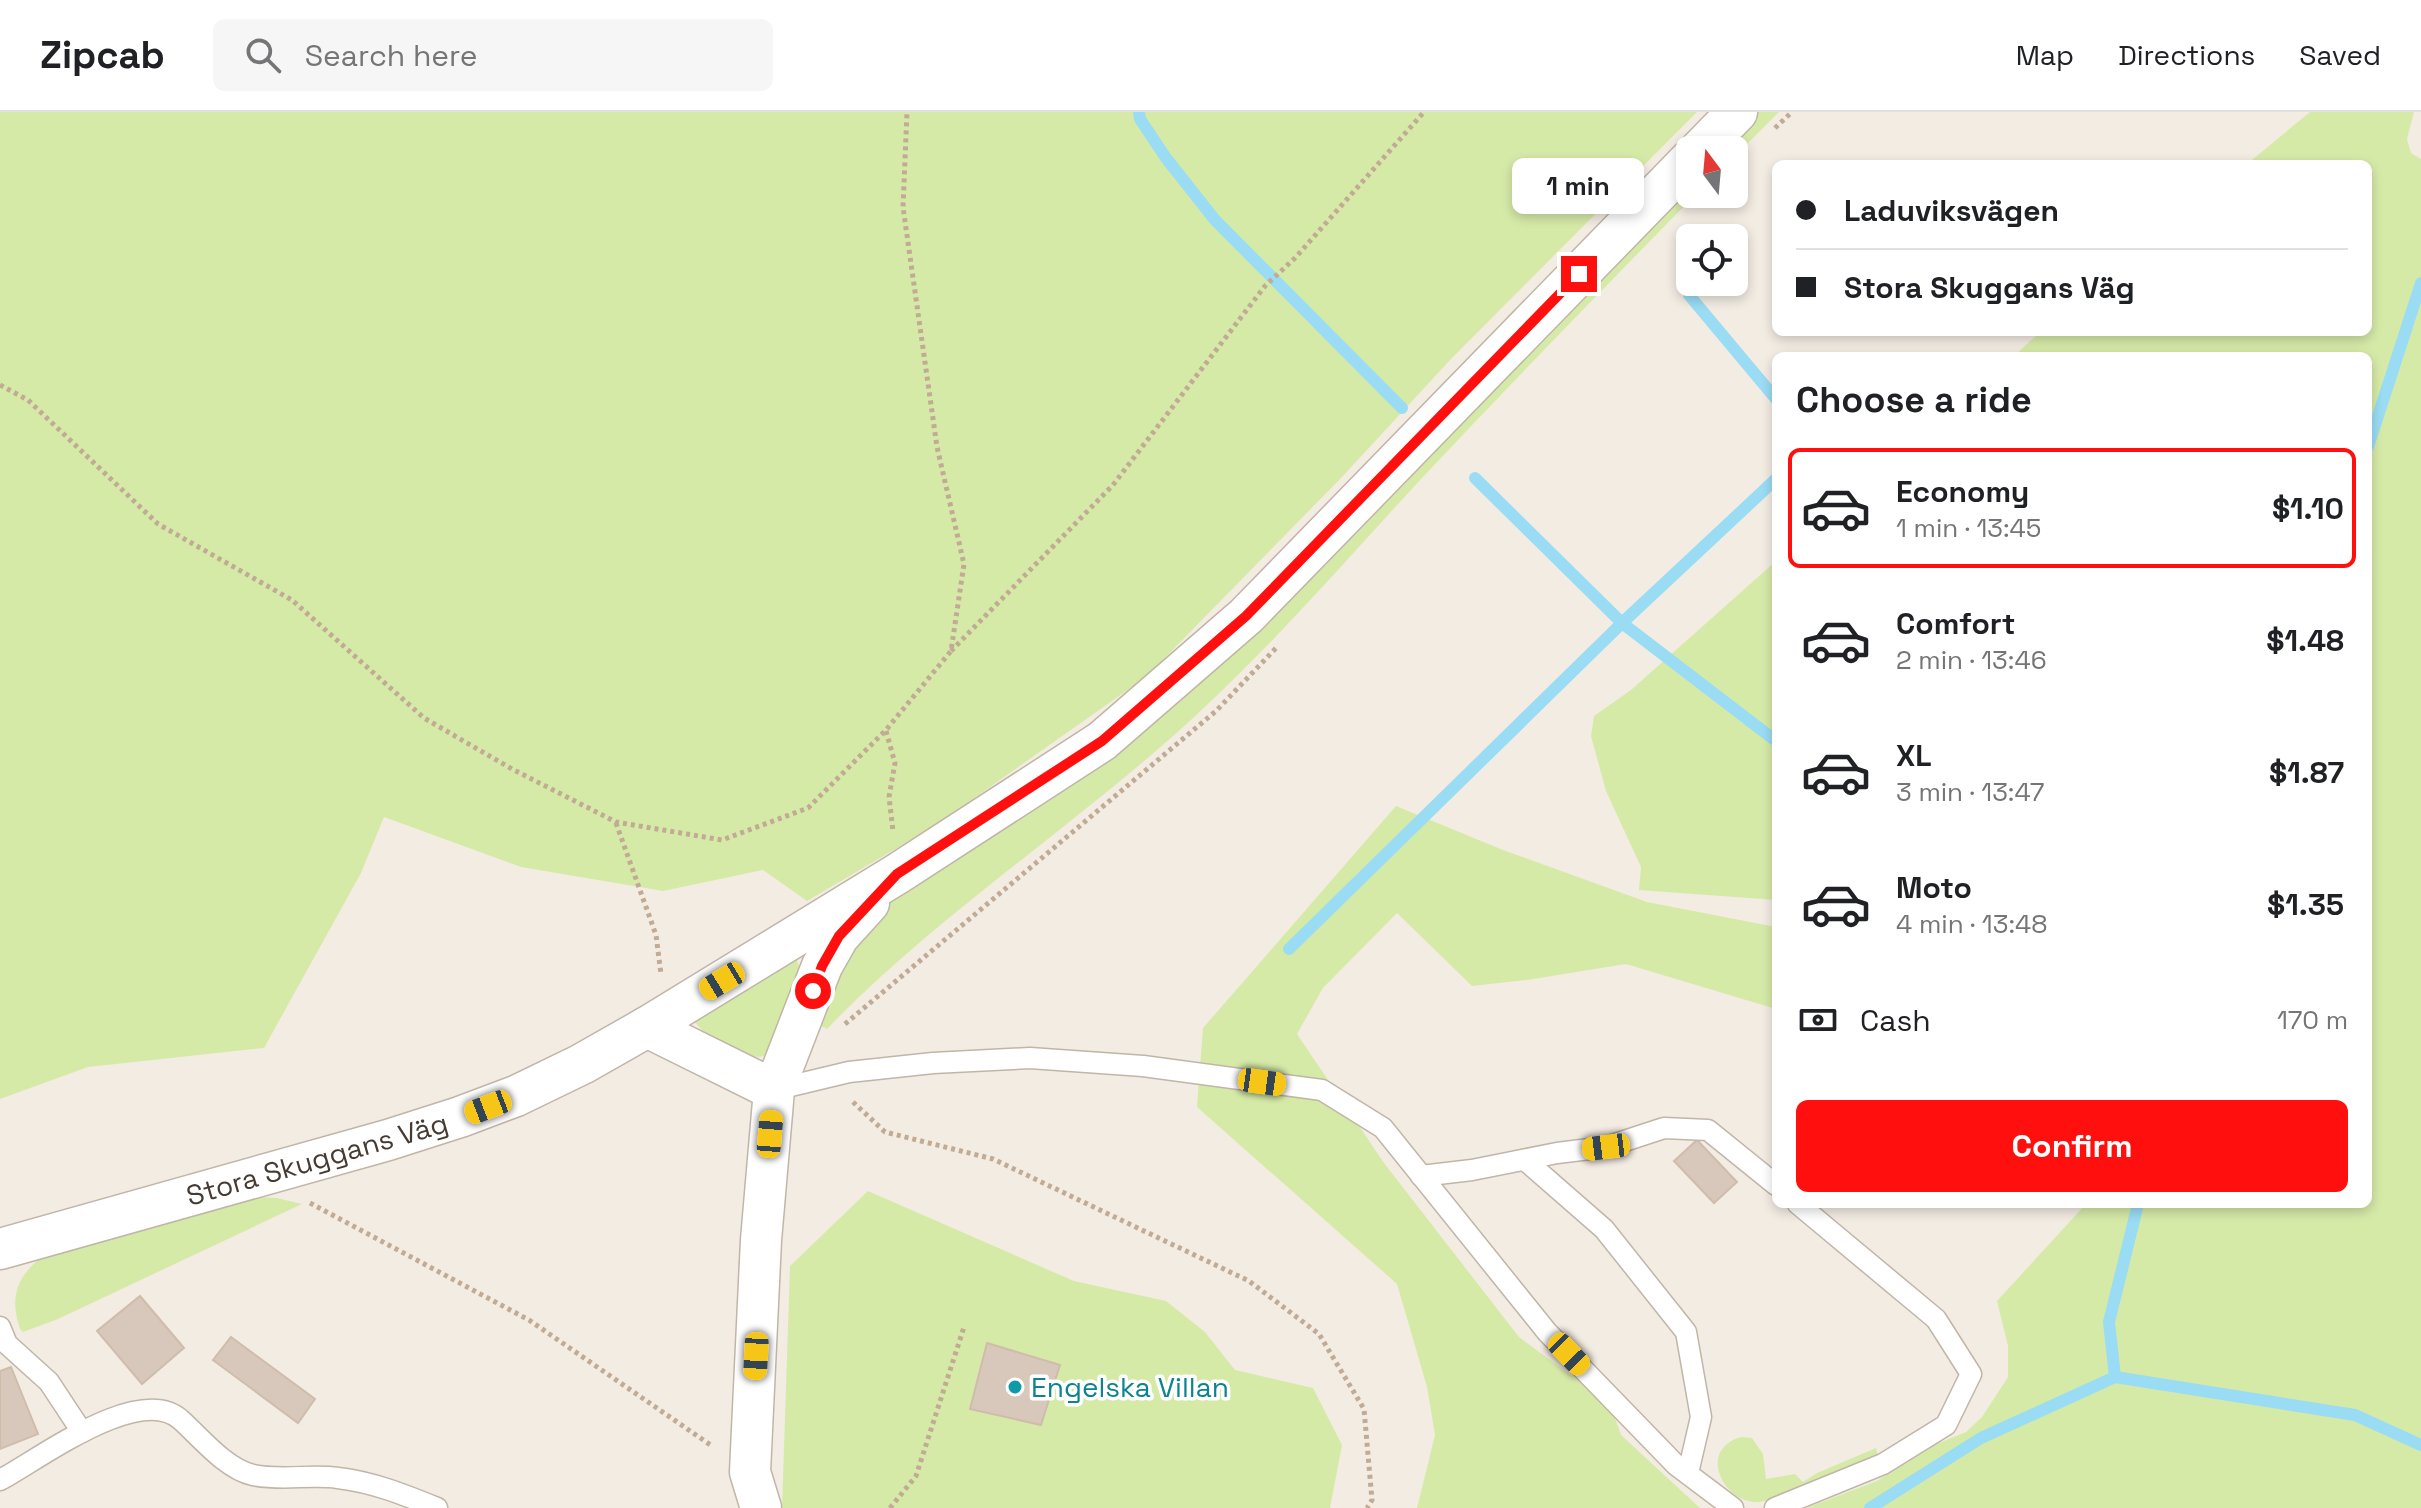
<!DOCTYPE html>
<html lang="en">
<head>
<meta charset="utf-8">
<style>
  body { margin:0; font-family:"Space Grotesk",sans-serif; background:#f6f6f6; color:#202124; height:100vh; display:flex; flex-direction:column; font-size:30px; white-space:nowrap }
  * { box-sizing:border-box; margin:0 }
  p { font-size:26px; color:#757577 }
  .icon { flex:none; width:44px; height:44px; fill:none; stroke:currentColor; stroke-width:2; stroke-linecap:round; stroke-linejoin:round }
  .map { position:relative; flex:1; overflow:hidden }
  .panel { position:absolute; left:1772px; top:240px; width:600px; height:856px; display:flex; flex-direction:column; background:#fff; border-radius:12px; box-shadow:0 4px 12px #0003 }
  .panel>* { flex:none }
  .banner { position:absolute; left:1772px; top:48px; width:600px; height:176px; border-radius:12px; box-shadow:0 4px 12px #0003; display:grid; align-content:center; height:176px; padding:0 24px; background:#fff }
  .needle { width:52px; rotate:344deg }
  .controls { position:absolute; left:1676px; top:24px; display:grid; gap:16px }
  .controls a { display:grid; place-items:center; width:72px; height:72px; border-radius:12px; background:#fff; box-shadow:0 4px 12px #0003; font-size:40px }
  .end { position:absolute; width:36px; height:36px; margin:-18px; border:10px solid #ff0f0d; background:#fff; box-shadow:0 0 0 4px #fff }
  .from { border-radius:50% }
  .bubble { position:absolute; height:56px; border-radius:12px; background:#fff; box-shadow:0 4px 12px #0003; font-size:26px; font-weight:800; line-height:56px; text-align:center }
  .car { position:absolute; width:24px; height:48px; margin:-24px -12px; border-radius:10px; box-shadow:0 0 6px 2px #0007; background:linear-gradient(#f5c518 24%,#345 0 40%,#f5c518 0 76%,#345 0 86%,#f5c518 0) }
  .banner b { display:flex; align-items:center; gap:28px; height:76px; font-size:30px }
  .banner b+b { border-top:2px solid #e0e0e0 }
  .banner i { width:20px; height:20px; background:#202124 }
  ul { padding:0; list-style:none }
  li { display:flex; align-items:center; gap:24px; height:120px; margin:0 16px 12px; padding:0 8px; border:4px solid transparent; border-radius:12px }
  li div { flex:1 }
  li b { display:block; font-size:30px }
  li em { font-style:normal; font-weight:800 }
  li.selected { border-color:#ff0f0d }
  li>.icon { width:72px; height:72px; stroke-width:1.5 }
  h2 { padding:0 24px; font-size:36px; line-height:96px }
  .pay { display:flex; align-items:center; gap:20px; height:88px; padding:0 24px; font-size:30px }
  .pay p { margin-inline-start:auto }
  .action { display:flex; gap:16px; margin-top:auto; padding:16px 24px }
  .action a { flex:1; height:92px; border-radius:12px; background:#ff0f0d; color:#fff; font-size:32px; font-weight:800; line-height:92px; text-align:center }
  header { display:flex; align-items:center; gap:48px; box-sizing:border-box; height:112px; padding:0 40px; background:#fff; border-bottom:2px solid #e0e0e0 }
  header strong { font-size:38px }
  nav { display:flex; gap:44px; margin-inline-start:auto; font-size:28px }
  .search { width:560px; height:72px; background:#f6f6f6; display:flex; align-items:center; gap:20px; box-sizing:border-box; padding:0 28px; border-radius:12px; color:#757577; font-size:30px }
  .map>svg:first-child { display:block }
</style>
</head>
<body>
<header>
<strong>Zipcab</strong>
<div class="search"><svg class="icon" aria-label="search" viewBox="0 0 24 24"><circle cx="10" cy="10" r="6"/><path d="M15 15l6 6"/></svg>Search here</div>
<nav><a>Map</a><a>Directions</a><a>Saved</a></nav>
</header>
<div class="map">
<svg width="2421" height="1396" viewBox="0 0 2421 1396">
  <rect width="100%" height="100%" fill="#f3ece3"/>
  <g fill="#d6eaa8">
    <path d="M0 0H1697L1451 247 1342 365 1146 565 936 713 807 789 763 758 663 779 521 755 384 705 361 761 264 936 88 955 0 987Z"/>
    <path d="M1748 0H1779L1734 45V38H1711Z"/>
    <path d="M2310 0H2414L2407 27 2411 41 2421 47V1396H1806L1877 1369 1934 1333 1966 1320 1982 1305 2008 1265V1234L1997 1189 2086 1092H2368V244H2014L2040 220H2368V52H2247Z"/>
    <path d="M1690 59V82H1696C1604 176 1512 270 1422 366 1347 447 1274 532 1192 607 1074 715 938 802 827 917L818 912 829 864 884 793 1018 698Z"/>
    <path d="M1776 449V788L1639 778 1641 755 1606 679 1591 624 1594 604 1631 578Z"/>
    <path d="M1396 694 1503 738 1647 790 1776 815V897L1626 852 1527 868 1472 874 1397 801 1323 876 1297 922 1384 1051 1519 1225 1610 1292 1621 1323 1700 1396H1417L1435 1323 1427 1275 1397 1172 1197 995 1203 916Z"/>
    <path d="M796 846 801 859 769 942C749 954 698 923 691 903Z"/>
    <path d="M868 1079 1074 1169 1166 1189 1205 1220 1235 1258 1313 1276 1342 1333 1330 1396H782L790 1154Z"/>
    <path d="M256 1085 277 1086 302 1092 58 1207 23 1220 20 1217C9 1184 17 1164 44 1143Z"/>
    <path d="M1741 1325 1752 1326 1763 1342 1766 1367 1795 1362 1803 1370 1817 1361 1876 1336 1878 1344C1865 1350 1852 1357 1839 1362 1823 1368 1806 1371 1791 1377 1780 1382 1770 1390 1756 1390 1723 1390 1697 1338 1741 1325Z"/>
  </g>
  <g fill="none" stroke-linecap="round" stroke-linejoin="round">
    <g stroke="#9adcf4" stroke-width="12">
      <path d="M1139 0 1140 7 1166 46 1215 108 1402 296"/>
      <path d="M1689 183 1776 287"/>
      <path d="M2368 335 2421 171"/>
      <path d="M1475 366 1622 511 1776 629"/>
      <path d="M1289 837 1622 511 1776 367"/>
      <path d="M2115 1265 2109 1210 2138 1092"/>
      <path d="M1870 1396 1981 1326 2115 1265 2355 1303 2421 1333"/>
    </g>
  </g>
  <g fill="#d8c8bb" stroke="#d0bcab" stroke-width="2">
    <path d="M1697 1028 1737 1070 1714 1091 1674 1049Z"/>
    <path d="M140 1184 184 1236 142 1272 97 1219Z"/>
    <path d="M231 1225 315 1287 298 1311 213 1248Z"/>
    <path d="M987 1231 1060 1253 1041 1313 970 1297Z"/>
    <path d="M11 1255 38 1322 0 1337V1259Z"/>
  </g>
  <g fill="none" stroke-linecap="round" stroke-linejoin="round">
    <g stroke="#c1b5a8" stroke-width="23">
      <g id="lane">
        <path d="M774 978 849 960 933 951 1030 946 1143 954 1322 978 1383 1016 1547 1220 1676 1353 1733 1396"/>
        <path d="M1525 1048 1604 1117 1686 1220 1701 1305 1688 1361"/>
        <path d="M1421 1064 1472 1058 1557 1041 1606 1035 1664 1016 1708 1018 1776 1073"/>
        <path d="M0 1215 7 1232 49 1270 82 1320"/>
        <path d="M0 1368C38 1348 140 1270 181 1308 201 1326 226 1357 253 1363 281 1369 311 1362 338 1366 373 1370 405 1383 437 1396"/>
        <path d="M1775 1396 1883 1352 1946 1313 1971 1262 1936 1207 1798 1092"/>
      </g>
    </g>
    <g stroke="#c1b5a8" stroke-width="43">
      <g id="street">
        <path d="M1700 38 1737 0"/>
        <path d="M647 915 774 978"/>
        <path d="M0 1137 388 1028 460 1005 516 984 582 952 647 915 897 762 1102 629 1246 504 1690 48"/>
        <path d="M761 1396 750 1360 761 1128 774 978 822 854 839 824 869 791"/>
      </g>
    </g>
    <g stroke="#c1ab95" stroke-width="5" stroke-dasharray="4 4" stroke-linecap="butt">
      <path d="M1775 16 1792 0"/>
      <path d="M0 273 28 288 158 412 292 488 424 606 512 657 616 710 722 728 808 696 886 618 951 539 964 452 937 335 903 95 907 0"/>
      <path d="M951 539 1113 373 1265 174 1295 146 1424 0"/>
      <path d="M886 619 895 651 889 685 893 719"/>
      <path d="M616 711 656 823 661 862"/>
      <path d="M845 912 1216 599 1277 535"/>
      <path d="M853 990 885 1020 993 1047 1249 1169 1319 1222 1364 1297 1372 1388 1367 1396"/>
      <path d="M310 1091 529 1208 712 1334"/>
      <path d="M890 1396 916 1364 964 1215"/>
    </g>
    <use href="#lane" stroke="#fff" stroke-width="20"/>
    <use href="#street" stroke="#fff" stroke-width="40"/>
  </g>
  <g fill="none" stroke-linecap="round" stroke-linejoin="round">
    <path stroke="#ff0f0d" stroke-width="10" d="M813 879 822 854 839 824 897 762 1102 629 1246 504 1579 162"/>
  </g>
  <circle fill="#0f9aa8" stroke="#fff" stroke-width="3" cx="1015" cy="1275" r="8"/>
  <g text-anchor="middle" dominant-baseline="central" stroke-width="7" stroke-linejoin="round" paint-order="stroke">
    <g font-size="28" fill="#453b33" stroke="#fff">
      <text transform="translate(317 1047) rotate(-16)">Stora Skuggans Väg</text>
    </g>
    <g font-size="28" fill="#0d838f" stroke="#fff" text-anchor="start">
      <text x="1031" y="1275">Engelska Villan</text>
    </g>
  </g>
</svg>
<div class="controls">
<a><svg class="needle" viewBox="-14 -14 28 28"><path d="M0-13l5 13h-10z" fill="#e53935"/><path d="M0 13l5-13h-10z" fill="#757577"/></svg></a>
<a><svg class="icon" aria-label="locate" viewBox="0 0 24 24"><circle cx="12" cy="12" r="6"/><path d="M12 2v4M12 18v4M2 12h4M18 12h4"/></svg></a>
</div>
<i class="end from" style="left:813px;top:879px"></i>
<i class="end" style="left:1579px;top:162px"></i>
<div class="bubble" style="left:1512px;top:46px;width:132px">1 min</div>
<i class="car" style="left:722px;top:869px;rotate:239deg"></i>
<i class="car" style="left:1262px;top:970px;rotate:98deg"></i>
<i class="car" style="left:488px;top:995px;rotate:249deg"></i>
<i class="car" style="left:770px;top:1022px;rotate:5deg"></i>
<i class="car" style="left:1606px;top:1035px;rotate:263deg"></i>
<i class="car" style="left:1569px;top:1242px;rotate:136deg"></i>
<i class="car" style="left:756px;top:1244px;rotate:183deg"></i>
<div class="banner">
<b><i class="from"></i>Laduviksvägen</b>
<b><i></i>Stora Skuggans Väg</b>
</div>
<section class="panel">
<h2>Choose a ride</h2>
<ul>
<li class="selected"><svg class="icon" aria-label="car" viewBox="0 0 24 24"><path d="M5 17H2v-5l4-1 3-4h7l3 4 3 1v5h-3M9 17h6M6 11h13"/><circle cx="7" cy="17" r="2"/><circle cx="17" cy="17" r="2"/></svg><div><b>Economy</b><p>1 min · 13:45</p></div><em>$1.10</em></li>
<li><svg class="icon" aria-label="car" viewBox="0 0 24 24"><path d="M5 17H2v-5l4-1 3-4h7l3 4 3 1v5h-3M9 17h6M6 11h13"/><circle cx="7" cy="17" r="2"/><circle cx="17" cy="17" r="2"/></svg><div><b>Comfort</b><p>2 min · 13:46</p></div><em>$1.48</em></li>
<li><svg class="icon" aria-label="car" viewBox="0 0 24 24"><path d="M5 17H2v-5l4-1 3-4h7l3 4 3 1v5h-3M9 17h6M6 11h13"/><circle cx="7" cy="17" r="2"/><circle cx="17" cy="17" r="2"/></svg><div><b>XL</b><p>3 min · 13:47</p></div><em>$1.87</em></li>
<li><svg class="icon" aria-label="car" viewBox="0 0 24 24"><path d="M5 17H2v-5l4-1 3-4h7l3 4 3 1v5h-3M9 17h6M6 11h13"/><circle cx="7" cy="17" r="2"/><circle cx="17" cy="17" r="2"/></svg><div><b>Moto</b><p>4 min · 13:48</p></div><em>$1.35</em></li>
</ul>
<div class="pay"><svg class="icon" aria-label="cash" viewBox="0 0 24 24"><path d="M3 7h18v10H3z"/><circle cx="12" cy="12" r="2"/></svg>Cash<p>170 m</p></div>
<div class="action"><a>Confirm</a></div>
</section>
</div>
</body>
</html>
